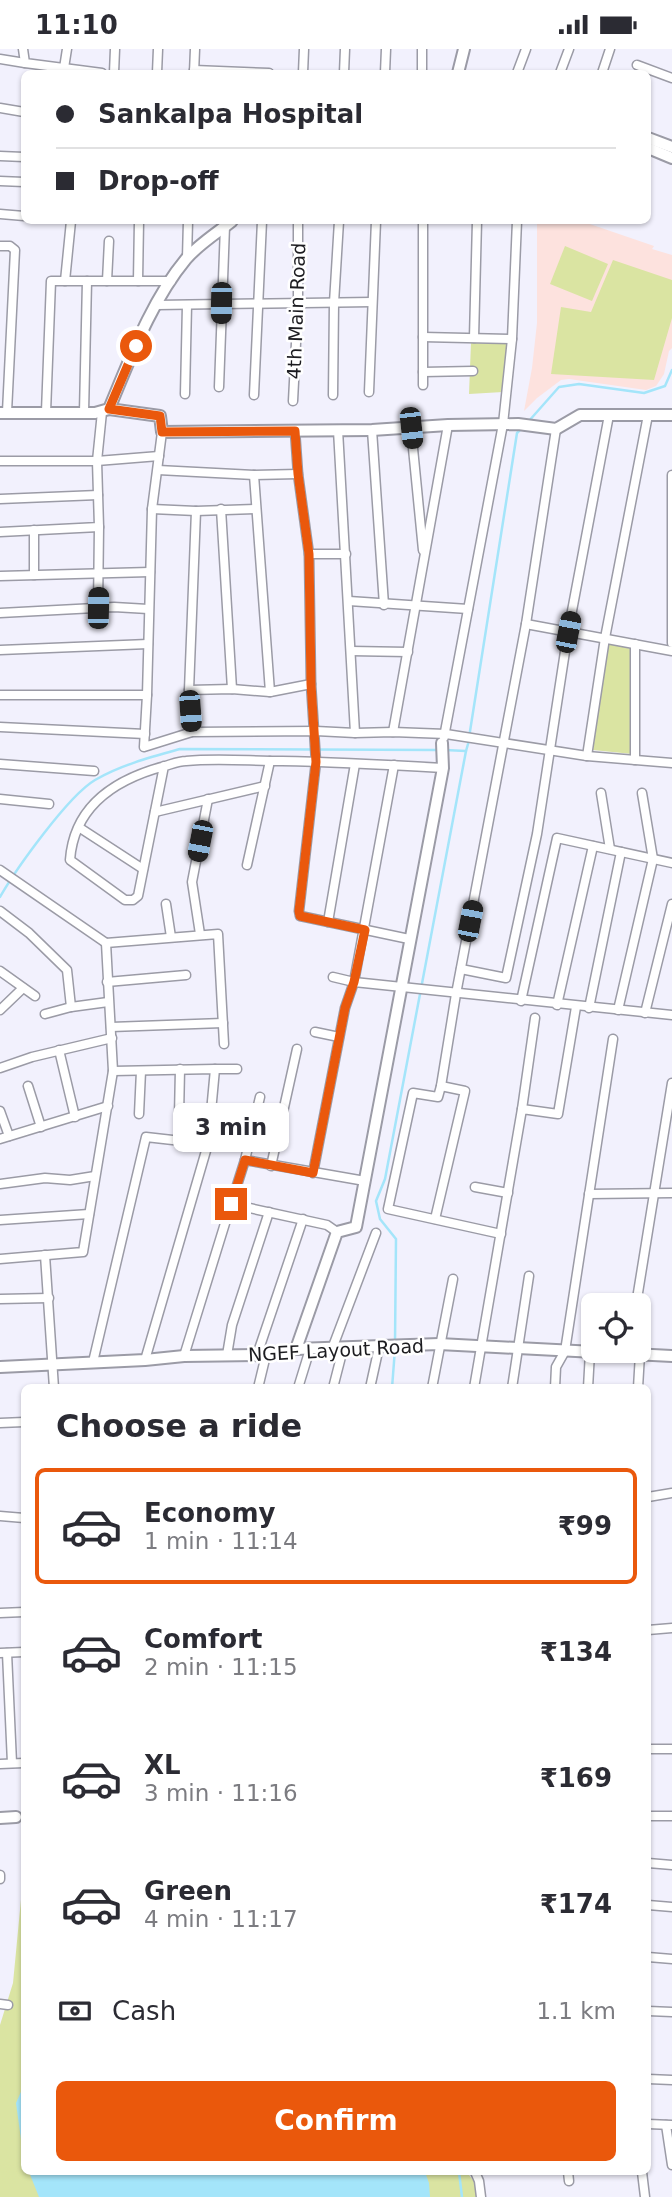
<!DOCTYPE html>
<html lang="en">
<head>
<meta charset="utf-8">
<style>
  body { margin:0; font-family:"DejaVu Sans",sans-serif; background:#f2f2f3; color:#2b2b33; height:100vh; display:flex; flex-direction:column; font-size:26px; white-space:nowrap }
  * { box-sizing:border-box; margin:0 }
  p { font-size:23px; color:#7c7c81 }
  .icon { flex:none; width:38px; height:38px; fill:none; stroke:currentColor; stroke-width:2; stroke-linecap:round; stroke-linejoin:round }
  .map { position:relative; flex:1; overflow:hidden }
  .panel { position:absolute; left:21px; top:1335px; width:630px; height:791px; display:flex; flex-direction:column; background:#fff; border-radius:10px; box-shadow:0 2px 5px #0004 }
  .panel>* { flex:none }
  .banner { position:absolute; left:21px; top:21px; width:630px; height:154px; border-radius:10px; box-shadow:0 2px 5px #0004; display:grid; align-content:center; height:154px; padding:0 35px; background:#fff }
  .fabs { position:absolute; left:581px; top:1244px; display:grid; gap:14px }
  .fabs a { display:grid; place-items:center; width:70px; height:70px; border-radius:10px; background:#fff; box-shadow:0 2px 5px #0004; font-size:35px }
  .end { position:absolute; width:32px; height:32px; margin:-16px; border:9px solid #ea580c; background:#fff; box-shadow:0 0 0 4px #fff }
  .from { border-radius:50% }
  .bubble { position:absolute; height:49px; border-radius:10px; background:#fff; box-shadow:0 2px 5px #0004; font-size:23px; font-weight:700; line-height:49px; text-align:center }
  .car { position:absolute; width:21px; height:42px; margin:-21px -10px; border-radius:9px; box-shadow:0 0 5px 2px #0007; background:linear-gradient(#222 24%,#8ab4d8 0 40%,#222 0 76%,#8ab4d8 0 86%,#222 0) }
  .banner b { display:flex; align-items:center; gap:24px; height:66px; font-size:26px }
  .banner b+b { border-top:2px solid #e1e1e2 }
  .banner i { width:18px; height:18px; background:#2b2b33 }
  ul { padding:0; list-style:none }
  li { display:flex; align-items:center; gap:21px; height:116px; margin:0 14px 10px; padding:0 21px; border:4px solid transparent; border-radius:10px }
  li div { flex:1 }
  li b { display:block; font-size:26px }
  li em { font-style:normal; font-weight:700 }
  li.current { border-color:#ea580c }
  li>.icon { width:63px; height:63px; stroke-width:1.5 }
  h2 { padding:0 35px; font-size:32px; line-height:84px }
  .pay { display:flex; align-items:center; gap:18px; height:77px; padding:0 35px; font-size:26px }
  .pay p { margin-inline-start:auto }
  .action { display:flex; gap:14px; margin-top:auto; padding:14px 35px }
  .action a { flex:1; height:80px; border-radius:10px; background:#ea580c; color:#fff; font-size:28px; font-weight:700; line-height:80px; text-align:center }
  .status { display:flex; justify-content:space-between; align-items:center; height:49px; padding:0 35px; background:#fff; direction:ltr }
  .status svg { height:19px; fill:currentColor }
  .map>svg:first-child { display:block }
</style>
</head>
<body>
<div class="status"><b>11:10</b><svg viewBox="0 0 49 12"><path d="M0 12V9h3v3zM5 12V6h3v6zM10 12V3h3v9zM15 12V0h3v12zM26 1h20v11H26zM47 4h2v5h-2z"/></svg></div>
<div class="map">
<svg width="672" height="2148" viewBox="0 0 672 2148">
  <rect width="100%" height="100%" fill="#f2f1fd"/>
  <path fill="#fde2de" d="M537 172H581L654 197 652 200 672 206V299L669 302 664 325 656 337 646 341 569 330 561 331 537 349 524 362 532 319 537 274Z"/>
  <g fill="#dae4a2">
    <path d="M565 197 608 215 592 252 550 235Z"/>
    <path d="M613 211 672 231V269L654 331 551 325 561 258 591 263Z"/>
    <path d="M471 294 509 295 503 343 469 345Z"/>
    <path d="M608 594 631 600 632 705 593 701Z"/>
    <path d="M24 1832V2123H467L477 2137 478 2148H0V1976L13 1934 22 1840Z"/>
  </g>
  <g fill="#a4e5fa">
    <path d="M24 2036V2112L16 2054Z"/>
    <path d="M29 2123H425L429 2134 430 2148H39Z"/>
  </g>
  <g fill="none" stroke-linecap="round" stroke-linejoin="round">
    <g stroke="#a4e5fa" stroke-width="2.5">
      <path d="M528 373 559 338 579 335 644 344 665 337 672 321"/>
      <path d="M445 701 466 702 468 695 517 384 523 378"/>
      <path d="M0 848C16 820 68 747 95 731 121 716 151 708 180 700L439 701"/>
      <path d="M395 1294 396 1190 380 1170 376 1152 385 1130 466 702"/>
      <path d="M392 1339 395 1300"/>
      <path d="M459 2123 462 2148"/>
    </g>
    <g stroke="#9b9ba6" stroke-width="11">
      <g id="street">
        <path d="M23 0 25 14 102 24"/>
        <path d="M422 0V24"/>
        <path d="M0 10 25 14"/>
        <path d="M637 16 672 29"/>
        <path d="M64 19 67 0"/>
        <path d="M194 21 269 24"/>
        <path d="M114 24 115 0"/>
        <path d="M157 24 158 0"/>
        <path d="M194 24 195 0"/>
        <path d="M303 24 304 0"/>
        <path d="M344 24 345 0"/>
        <path d="M385 24 386 0"/>
        <path d="M517 24 526 0"/>
        <path d="M560 24 569 0"/>
        <path d="M602 24 610 0"/>
        <path d="M0 59 24 63"/>
        <path d="M0 107 24 108"/>
        <path d="M0 132 24 133"/>
        <path d="M0 165 24 167"/>
        <path d="M423 172V336"/>
        <path d="M0 197H10L15 201 7 363"/>
        <path d="M187 209 188 172"/>
        <path d="M65 232 71 172"/>
        <path d="M107 232 109 192"/>
        <path d="M138 232 139 172"/>
        <path d="M157 256 372 253"/>
        <path d="M423 288 512 290"/>
        <path d="M474 289 477 172"/>
        <path d="M423 323 473 322"/>
        <path d="M219 338 225 177"/>
        <path d="M369 343 376 172"/>
        <path d="M185 345 187 256"/>
        <path d="M254 346 262 172"/>
        <path d="M333 346 334 254 339 172"/>
        <path d="M293 352 298 255V172"/>
        <path d="M46 363 51 232H171"/>
        <path d="M84 363 87 232"/>
        <path d="M411 379 423 501"/>
        <path d="M338 381 355 684"/>
        <path d="M372 381 384 556"/>
        <path d="M295 382 298 425 309 505 311 635 316 713 299 862 300 867 305 868 409 890"/>
        <path d="M162 383 152 460 147 646 144 698 192 683 316 682 355 684 393 683 446 685 587 707 672 714"/>
        <path d="M0 412H97L159 407"/>
        <path d="M158 421 254 426 298 425"/>
        <path d="M254 426 270 643"/>
        <path d="M672 426V594"/>
        <path d="M0 450 98 446"/>
        <path d="M152 460 196 462 255 460"/>
        <path d="M221 460 232 640"/>
        <path d="M34 481V526"/>
        <path d="M0 483 99 478 97 412 102 363"/>
        <path d="M309 505H346"/>
        <path d="M0 527 150 523"/>
        <path d="M349 552 468 560"/>
        <path d="M98 559 99 478"/>
        <path d="M0 564 114 558 148 560"/>
        <path d="M526 575 556 380"/>
        <path d="M0 601 148 595"/>
        <path d="M351 602 408 603"/>
        <path d="M189 641 232 640 270 643 311 635"/>
        <path d="M0 646H147"/>
        <path d="M0 678 145 685"/>
        <path d="M192 683 189 641 196 462"/>
        <path d="M393 683 448 376"/>
        <path d="M444 688 503 375 512 290 517 172"/>
        <path d="M587 707 605 589 648 366"/>
        <path d="M635 711V595"/>
        <path d="M0 715 94 722"/>
        <path d="M164 717 138 847 133 851H125L70 811C74 756 116 730 165 717 172 715 179 712 186 712 217 709 250 712 282 712 336 713 390 716 443 719"/>
        <path d="M601 744 610 800"/>
        <path d="M0 750 49 755"/>
        <path d="M155 763 265 737"/>
        <path d="M80 779 143 820"/>
        <path d="M247 816 270 712"/>
        <path d="M0 821 106 894"/>
        <path d="M166 855 171 888"/>
        <path d="M0 862 29 884 67 921 71 958 108 953"/>
        <path d="M328 873 355 715"/>
        <path d="M200 885 192 833 208 750"/>
        <path d="M106 894 218 885 224 995"/>
        <path d="M461 920 506 929 537 785 568 583 609 366"/>
        <path d="M0 922 35 947"/>
        <path d="M333 928 354 933 394 716"/>
        <path d="M107 933 186 926"/>
        <path d="M521 952 557 789 672 814"/>
        <path d="M557 956 593 797"/>
        <path d="M589 959 621 803"/>
        <path d="M0 961 23 939"/>
        <path d="M618 961 653 810 642 744"/>
        <path d="M645 964 672 855"/>
        <path d="M45 965 71 958"/>
        <path d="M111 978 223 974"/>
        <path d="M315 983 339 988"/>
        <path d="M59 1001 75 1068"/>
        <path d="M0 1019 32 1008 112 989"/>
        <path d="M215 1020H237"/>
        <path d="M113 1022 215 1020 208 1095"/>
        <path d="M28 1037 41 1078"/>
        <path d="M522 1060 535 969"/>
        <path d="M0 1062 9 1087"/>
        <path d="M139 1065 141 1022"/>
        <path d="M179 1067 180 1020"/>
        <path d="M0 1090 108 1057"/>
        <path d="M245 1111 365 1132"/>
        <path d="M271 1117 297 1000"/>
        <path d="M313 1124 345 959 354 933 672 966"/>
        <path d="M0 1135 45 1129 70 1131 95 1127"/>
        <path d="M475 1138 508 1144"/>
        <path d="M589 1145 672 1144"/>
        <path d="M231 1155 245 1111 260 1048"/>
        <path d="M435 1170 465 1042 441 1037"/>
        <path d="M0 1171 89 1165"/>
        <path d="M501 1185 388 1160 413 1044 438 1048 441 1037 456 945 526 575 672 602"/>
        <path d="M45 1206 54 1339"/>
        <path d="M0 1210 83 1203 113 1022 106 894"/>
        <path d="M0 1250 49 1249"/>
        <path d="M636 1256 672 1034"/>
        <path d="M332 1300 376 1184"/>
        <path d="M227 1306 232 1276 269 1163"/>
        <path d="M257 1306 303 1170"/>
        <path d="M184 1307 231 1155 327 1176 337 1183"/>
        <path d="M93 1313 146 1088 208 1095 145 1311"/>
        <path d="M258 1339 266 1306"/>
        <path d="M298 1339 310 1300"/>
        <path d="M333 1339 343 1300"/>
        <path d="M370 1339 379 1298"/>
        <path d="M432 1339 453 1230"/>
        <path d="M474 1339 522 1060 558 1065 576 958"/>
        <path d="M512 1339 529 1227"/>
        <path d="M555 1339 556 1318 565 1302 613 990"/>
        <path d="M588 1339 590 1303"/>
        <path d="M638 1339 640 1305"/>
        <path d="M0 1374 24 1373"/>
        <path d="M648 1448 672 1444"/>
        <path d="M0 1467 24 1469"/>
        <path d="M0 1564 24 1563"/>
        <path d="M648 1581 672 1579"/>
        <path d="M0 1604 24 1603"/>
        <path d="M7 1604 12 1714"/>
        <path d="M648 1700H672"/>
        <path d="M0 1715 24 1714"/>
        <path d="M648 1767H672"/>
        <path d="M648 1814 672 1816"/>
        <path d="M0 1826V1830"/>
        <path d="M648 1856 672 1858"/>
        <path d="M648 1908 672 1910"/>
        <path d="M0 1955 8 1956"/>
        <path d="M648 1962 672 1963"/>
        <path d="M648 2030 672 2031"/>
        <path d="M648 2075 672 2076"/>
        <path d="M666 2076 672 2116"/>
        <path d="M475 2123 479 2132 481 2148"/>
        <path d="M568 2123 569 2132"/>
        <path d="M642 2123 645 2148"/>
      </g>
    </g>
    <g stroke="#9b9ba6" stroke-width="14">
      <g id="secondary">
        <path d="M458 24 464 0"/>
        <path d="M648 89 672 98"/>
        <path d="M648 99 672 109"/>
        <path d="M109 360 160 367 162 383 372 381 448 376 518 375 556 380 580 366H672"/>
        <path d="M0 364H95L109 360C130 310 151 252 186 210 199 195 217 184 232 172"/>
        <path d="M296 1300 337 1183 356 1178 443 719 442 694"/>
        <path d="M0 1318 145 1311 184 1307 266 1306 296 1300 439 1295 672 1307"/>
        <path d="M0 1769 16 1768"/>
      </g>
    </g>
    <use href="#street" stroke="#fff" stroke-width="8"/>
    <use href="#secondary" stroke="#fff" stroke-width="10"/>
  </g>
  <g fill="none" stroke-linecap="round" stroke-linejoin="round">
    <path stroke="#ea580c" stroke-width="9" d="M136 297 109 360 160 367 162 383 295 382 298 425 309 505 311 635 316 713 299 862 300 867 365 881 354 933 345 959 313 1124 245 1111 231 1155"/>
  </g>
  <g text-anchor="middle" dominant-baseline="central" stroke-width="5" stroke-linejoin="round" paint-order="stroke">
    <g font-size="19" fill="#1c1c20" stroke="#fff">
      <text transform="translate(296 262) rotate(-88)">4th Main Road</text>
      <text transform="translate(336 1301) rotate(-3)">NGEF Layout Road</text>
    </g>
  </g>
</svg>
<div class="fabs">
<a><svg class="icon" aria-label="locate" viewBox="0 0 24 24"><circle cx="12" cy="12" r="6"/><path d="M12 2v4M12 18v4M2 12h4M18 12h4"/></svg></a>
</div>
<i class="end from" style="left:136px;top:297px"></i>
<i class="end" style="left:231px;top:1155px"></i>
<div class="bubble" style="left:173px;top:1054px;width:116px">3 min</div>
<i class="car" style="left:221px;top:254px;rotate:181deg"></i>
<i class="car" style="left:411px;top:379px;rotate:174deg"></i>
<i class="car" style="left:98px;top:559px;rotate:1deg"></i>
<i class="car" style="left:568px;top:583px;rotate:11deg"></i>
<i class="car" style="left:190px;top:662px;rotate:176deg"></i>
<i class="car" style="left:200px;top:792px;rotate:191deg"></i>
<i class="car" style="left:470px;top:872px;rotate:11deg"></i>
<div class="banner">
<b><i class="from"></i>Sankalpa Hospital</b>
<b><i></i>Drop-off</b>
</div>
<section class="panel">
<h2>Choose a ride</h2>
<ul>
<li class="current"><svg class="icon" aria-label="car" viewBox="0 0 24 24"><path d="M5 17H2v-5l4-1 3-4h7l3 4 3 1v5h-3M9 17h6M6 11h13"/><circle cx="7" cy="17" r="2"/><circle cx="17" cy="17" r="2"/></svg><div><b>Economy</b><p>1 min · 11:14</p></div><em>₹99</em></li>
<li><svg class="icon" aria-label="car" viewBox="0 0 24 24"><path d="M5 17H2v-5l4-1 3-4h7l3 4 3 1v5h-3M9 17h6M6 11h13"/><circle cx="7" cy="17" r="2"/><circle cx="17" cy="17" r="2"/></svg><div><b>Comfort</b><p>2 min · 11:15</p></div><em>₹134</em></li>
<li><svg class="icon" aria-label="car" viewBox="0 0 24 24"><path d="M5 17H2v-5l4-1 3-4h7l3 4 3 1v5h-3M9 17h6M6 11h13"/><circle cx="7" cy="17" r="2"/><circle cx="17" cy="17" r="2"/></svg><div><b>XL</b><p>3 min · 11:16</p></div><em>₹169</em></li>
<li><svg class="icon" aria-label="car" viewBox="0 0 24 24"><path d="M5 17H2v-5l4-1 3-4h7l3 4 3 1v5h-3M9 17h6M6 11h13"/><circle cx="7" cy="17" r="2"/><circle cx="17" cy="17" r="2"/></svg><div><b>Green</b><p>4 min · 11:17</p></div><em>₹174</em></li>
</ul>
<div class="pay"><svg class="icon" aria-label="cash" viewBox="0 0 24 24"><path d="M3 7h18v10H3z"/><circle cx="12" cy="12" r="2"/></svg>Cash<p>1.1 km</p></div>
<div class="action"><a>Confirm</a></div>
</section>
</div>
</body>
</html>
